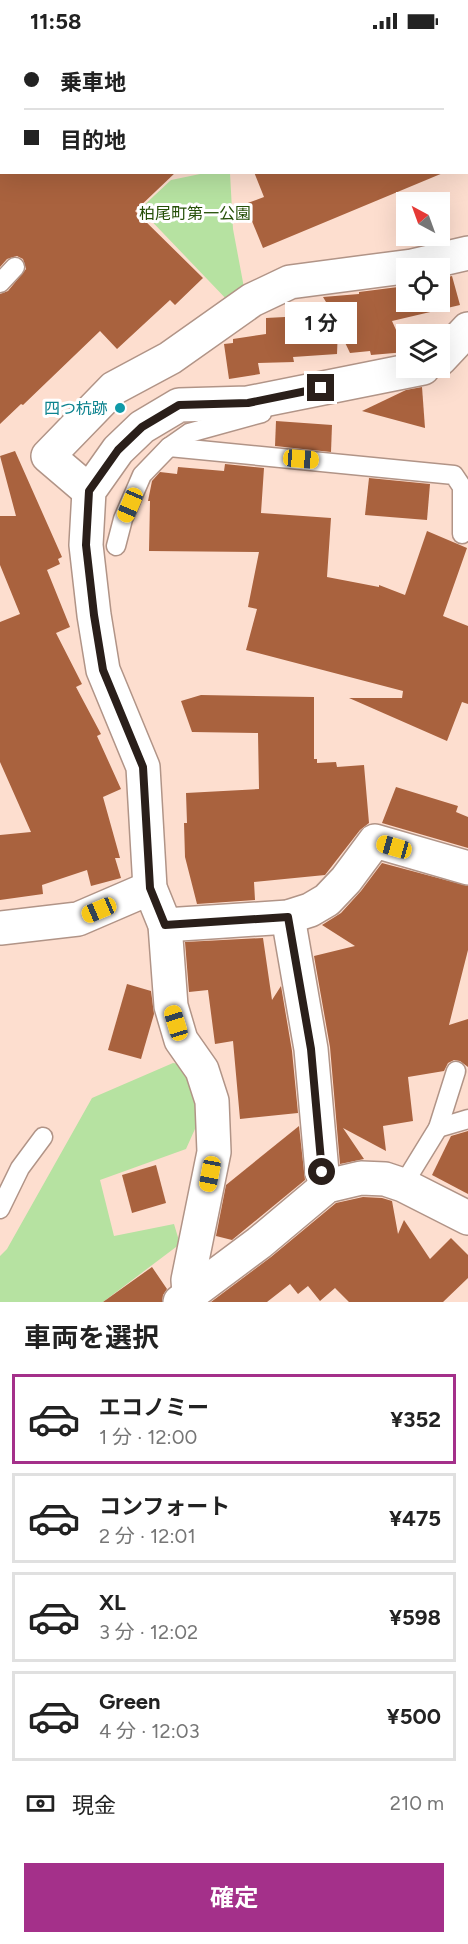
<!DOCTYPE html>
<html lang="ja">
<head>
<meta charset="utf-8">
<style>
  body { margin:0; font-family:Figtree,"Noto Sans JP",sans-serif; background:#f6f6f6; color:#222; height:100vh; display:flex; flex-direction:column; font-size:22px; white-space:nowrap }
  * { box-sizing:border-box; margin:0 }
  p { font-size:20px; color:#767676 }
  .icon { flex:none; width:33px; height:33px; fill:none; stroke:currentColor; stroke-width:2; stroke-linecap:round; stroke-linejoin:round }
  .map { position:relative; height:1260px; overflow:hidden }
  .panel { display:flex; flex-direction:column; background:#fff; flex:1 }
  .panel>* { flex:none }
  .guide { position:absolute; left:0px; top:0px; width:468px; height:132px; box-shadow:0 6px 24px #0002; display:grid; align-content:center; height:132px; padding:0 24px; background:#fff }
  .needle { width:39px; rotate:319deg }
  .controls { position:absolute; left:396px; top:150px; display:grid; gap:12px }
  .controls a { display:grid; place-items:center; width:54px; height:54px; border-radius:0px; background:#fff; box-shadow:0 6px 24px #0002; font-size:30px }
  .end { position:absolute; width:27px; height:27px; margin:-14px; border:8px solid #2a1f1a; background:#fff; box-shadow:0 0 0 3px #fff }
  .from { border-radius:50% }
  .bubble { position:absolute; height:42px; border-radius:0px; background:#fff; box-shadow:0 6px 24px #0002; font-size:20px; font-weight:700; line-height:42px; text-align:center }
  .car { position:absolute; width:18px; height:36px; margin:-18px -9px; border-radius:8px; box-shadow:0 0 4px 2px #0007; background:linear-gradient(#f5c518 24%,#345 0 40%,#f5c518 0 76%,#345 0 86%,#f5c518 0) }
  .guide b { display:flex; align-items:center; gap:21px; height:57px; font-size:22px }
  .guide b+b { border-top:2px solid #e0e0e0 }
  .guide i { width:15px; height:15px; background:#222 }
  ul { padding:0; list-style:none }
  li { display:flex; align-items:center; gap:18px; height:90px; margin:0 12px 9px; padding:0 12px; border:3px solid #e0e0e0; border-radius:0px }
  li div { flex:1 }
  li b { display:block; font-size:22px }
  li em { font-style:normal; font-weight:700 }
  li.active { border-color:#a4308a }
  li>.icon { width:54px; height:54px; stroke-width:1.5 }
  h2 { padding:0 24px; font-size:27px; line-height:72px }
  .pay { display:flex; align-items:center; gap:15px; height:66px; padding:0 24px; font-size:22px }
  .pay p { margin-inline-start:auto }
  .cta { display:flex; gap:12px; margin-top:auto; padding:12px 24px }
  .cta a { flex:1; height:69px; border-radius:0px; background:#a4308a; color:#fff; font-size:24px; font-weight:700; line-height:69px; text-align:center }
  .status { display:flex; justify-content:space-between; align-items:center; height:42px; padding:0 30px; background:#fff; direction:ltr }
  .status svg { height:16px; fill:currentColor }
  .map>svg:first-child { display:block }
</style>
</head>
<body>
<div class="status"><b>11:58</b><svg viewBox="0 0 49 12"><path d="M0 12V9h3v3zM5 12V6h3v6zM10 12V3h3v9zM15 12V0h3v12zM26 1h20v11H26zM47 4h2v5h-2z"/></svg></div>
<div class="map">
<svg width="468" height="1260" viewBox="0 0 468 1260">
  <rect width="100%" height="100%" fill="#fddecf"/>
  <g fill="#b6e2a1">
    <path d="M205 131H230L233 187 245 251 231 262 140 167 171 138Z"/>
    <path d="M173 1021 192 1024 208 1058 186 1107 100 1138 114 1194 174 1182 180 1202 103 1260H0V1214L7 1207 92 1056Z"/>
  </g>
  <g fill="#a9623e">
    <path d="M0 130H176L135 169 203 236 175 263 170 258 117 307 100 289 23 363 21 362 0 382V252L8 249 26 227 23 217 17 214 7 217 0 225Z"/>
    <path d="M254 130H443V131L263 206 245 162 264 155Z"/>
    <path d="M452 234 460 263 392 279 406 310 371 313 370 309 350 311 338 286 337 312 293 315 294 320 258 321 260 332 229 337 224 302 233 301V297L266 292V276L304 274 303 262 326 260 323 255 359 252V250L406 244V260H440V237Z"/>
    <path d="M422 345 425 386 362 369 406 348Z"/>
    <path d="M276 379 332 383 331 410 275 404Z"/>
    <path d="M15 409 62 515 58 517 60 522 47 528 70 585 56 591 82 642 76 645 101 692 97 694 121 747 103 755 120 816H115L121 836 91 844 87 828 42 843 43 852 0 858V793L31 790 0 720V580L20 572 0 523V474H16L0 414Z"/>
    <path d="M225 422 264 426 261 471 331 476 327 535 379 545V543L405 553 427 489 467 506 443 574 468 584V662L462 660 447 699 349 656H402L403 649 246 608 257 567 248 565 259 510 149 509 150 459H148L152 439 160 430 177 432 178 425 224 429Z"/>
    <path d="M369 436 430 442 427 478 365 473Z"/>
    <path d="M201 653 314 655V717H317V721L336 720 337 725 364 723 369 781 360 788 325 833 254 840 255 858 197 862 185 815 184 781H187L186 751 259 747 258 691 192 690 181 659Z"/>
    <path d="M396 745 458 764 456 770 468 775V806L382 781Z"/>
    <path d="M382 821 468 844V908L449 983 468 977V1025L460 1019 454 1018 448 1021 444 1029 408 1035 413 1079 383 1084 386 1109 343 1086 364 1117 340 1122 330 1005 314 914 355 904 322 883 341 871 361 849Z"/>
    <path d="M263 896 272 958 281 944 292 1009 298 1071 240 1077 233 999 215 1002 208 948 189 950 185 900Z"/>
    <path d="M127 942 151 949 154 972 141 1017 108 1008Z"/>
    <path d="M299 1084 305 1138 232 1198 216 1194 226 1143Z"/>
    <path d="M468 1089V1152L432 1133 451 1094Z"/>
    <path d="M156 1123 166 1161 132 1171 122 1133Z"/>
    <path d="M363 1155 382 1156 392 1159 398 1192 404 1178 430 1217 451 1196 468 1213V1236L443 1260H349L335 1246 320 1259 308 1244 298 1252 290 1242 267 1260H211L271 1215 336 1161Z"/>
    <path d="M152 1225 167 1247 163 1253 162 1260H103Z"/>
  </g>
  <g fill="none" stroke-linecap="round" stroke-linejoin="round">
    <g stroke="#b19487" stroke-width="21">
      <g id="lane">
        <path d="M0 241 15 225"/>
        <path d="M169 405 454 433 462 445V492"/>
        <path d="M116 504 123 477 142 433 169 405 189 391 262 371"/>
        <path d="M438 1086 468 1077"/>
        <path d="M403 1143 438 1086 456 1029"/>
        <path d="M0 1167 20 1126 43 1095"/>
      </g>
    </g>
    <g stroke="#b19487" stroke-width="36">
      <g id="street">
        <path d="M245 2 249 0"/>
        <path d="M0 109 2 108"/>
        <path d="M440 317 468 287"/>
        <path d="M89 449 48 414 114 346 170 316 252 258 290 240 412 224 468 211"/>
        <path d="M288 875 311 1007 322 1130 327 1144"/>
        <path d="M165 883 288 875 310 868 327 858 346 838 375 799 468 826"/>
        <path d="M0 886 78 877 150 846"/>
        <path d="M189 1251 188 1238 214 1110 212 1059 202 1028 181 998 171 964 165 883 150 846 143 725 103 628 94 573 86 503 89 449 118 408 142 385 179 363 248 361 423 326"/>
        <path d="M180 1260 259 1201 327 1144 361 1136 385 1137 403 1143 468 1176"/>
      </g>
    </g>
    <use href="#lane" stroke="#fff" stroke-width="18"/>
    <use href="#street" stroke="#fff" stroke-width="33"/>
  </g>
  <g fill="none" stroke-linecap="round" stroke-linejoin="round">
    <path stroke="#2a1f1a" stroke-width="8" d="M321 346 248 361 179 363 142 385 118 408 89 449 86 503 94 573 103 628 143 725 150 846 165 883 288 875 311 1007 322 1130"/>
  </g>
  <circle fill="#0f9aa8" stroke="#fff" stroke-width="2" cx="120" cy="366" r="6"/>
  <g text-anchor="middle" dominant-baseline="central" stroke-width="6" stroke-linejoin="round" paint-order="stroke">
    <g font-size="16" fill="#254f07" stroke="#fff">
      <text x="195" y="171">柏尾町第一公園</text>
    </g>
    <g font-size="16" fill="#0d838f" stroke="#fff" text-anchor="end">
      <text x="108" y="366">四つ杭跡</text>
    </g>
  </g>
</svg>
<div class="controls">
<a><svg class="needle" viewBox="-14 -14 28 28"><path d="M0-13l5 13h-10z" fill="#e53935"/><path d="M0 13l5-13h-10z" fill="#767676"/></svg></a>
<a><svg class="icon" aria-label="locate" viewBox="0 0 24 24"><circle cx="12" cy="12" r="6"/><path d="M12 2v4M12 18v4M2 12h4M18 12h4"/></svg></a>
<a><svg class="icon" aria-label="layers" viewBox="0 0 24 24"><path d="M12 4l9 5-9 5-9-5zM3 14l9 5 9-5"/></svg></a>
</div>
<i class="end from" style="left:322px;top:1130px"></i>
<i class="end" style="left:321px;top:346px"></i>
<div class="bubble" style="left:285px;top:260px;width:72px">1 分</div>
<i class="car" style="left:301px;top:417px;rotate:95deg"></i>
<i class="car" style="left:130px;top:463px;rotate:203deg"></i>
<i class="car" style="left:394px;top:805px;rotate:286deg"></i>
<i class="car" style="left:99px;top:868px;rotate:247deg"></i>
<i class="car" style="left:176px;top:981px;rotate:343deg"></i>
<i class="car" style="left:210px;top:1132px;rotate:191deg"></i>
<div class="guide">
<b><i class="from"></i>乗車地</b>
<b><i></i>目的地</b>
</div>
</div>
<section class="panel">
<h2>車両を選択</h2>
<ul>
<li class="active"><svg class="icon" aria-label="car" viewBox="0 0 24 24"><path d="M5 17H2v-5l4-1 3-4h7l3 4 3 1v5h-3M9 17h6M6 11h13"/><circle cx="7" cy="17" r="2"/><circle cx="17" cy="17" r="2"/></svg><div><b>エコノミー</b><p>1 分 · 12:00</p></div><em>¥352</em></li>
<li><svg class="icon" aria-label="car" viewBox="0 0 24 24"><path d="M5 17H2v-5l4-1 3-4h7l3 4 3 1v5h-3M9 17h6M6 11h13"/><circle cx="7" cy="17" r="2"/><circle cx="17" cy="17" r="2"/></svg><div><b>コンフォート</b><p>2 分 · 12:01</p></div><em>¥475</em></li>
<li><svg class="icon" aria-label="car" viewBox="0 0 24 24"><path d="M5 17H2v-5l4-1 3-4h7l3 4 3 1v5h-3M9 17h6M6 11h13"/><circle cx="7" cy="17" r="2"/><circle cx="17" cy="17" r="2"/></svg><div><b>XL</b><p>3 分 · 12:02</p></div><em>¥598</em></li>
<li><svg class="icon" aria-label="car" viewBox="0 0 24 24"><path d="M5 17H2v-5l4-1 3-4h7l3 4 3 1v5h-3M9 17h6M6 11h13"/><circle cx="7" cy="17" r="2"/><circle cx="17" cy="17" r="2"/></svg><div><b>Green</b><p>4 分 · 12:03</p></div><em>¥500</em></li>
</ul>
<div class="pay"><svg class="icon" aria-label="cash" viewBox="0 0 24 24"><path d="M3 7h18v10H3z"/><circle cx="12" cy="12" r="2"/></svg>現金<p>210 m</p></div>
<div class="cta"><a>確定</a></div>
</section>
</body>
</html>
